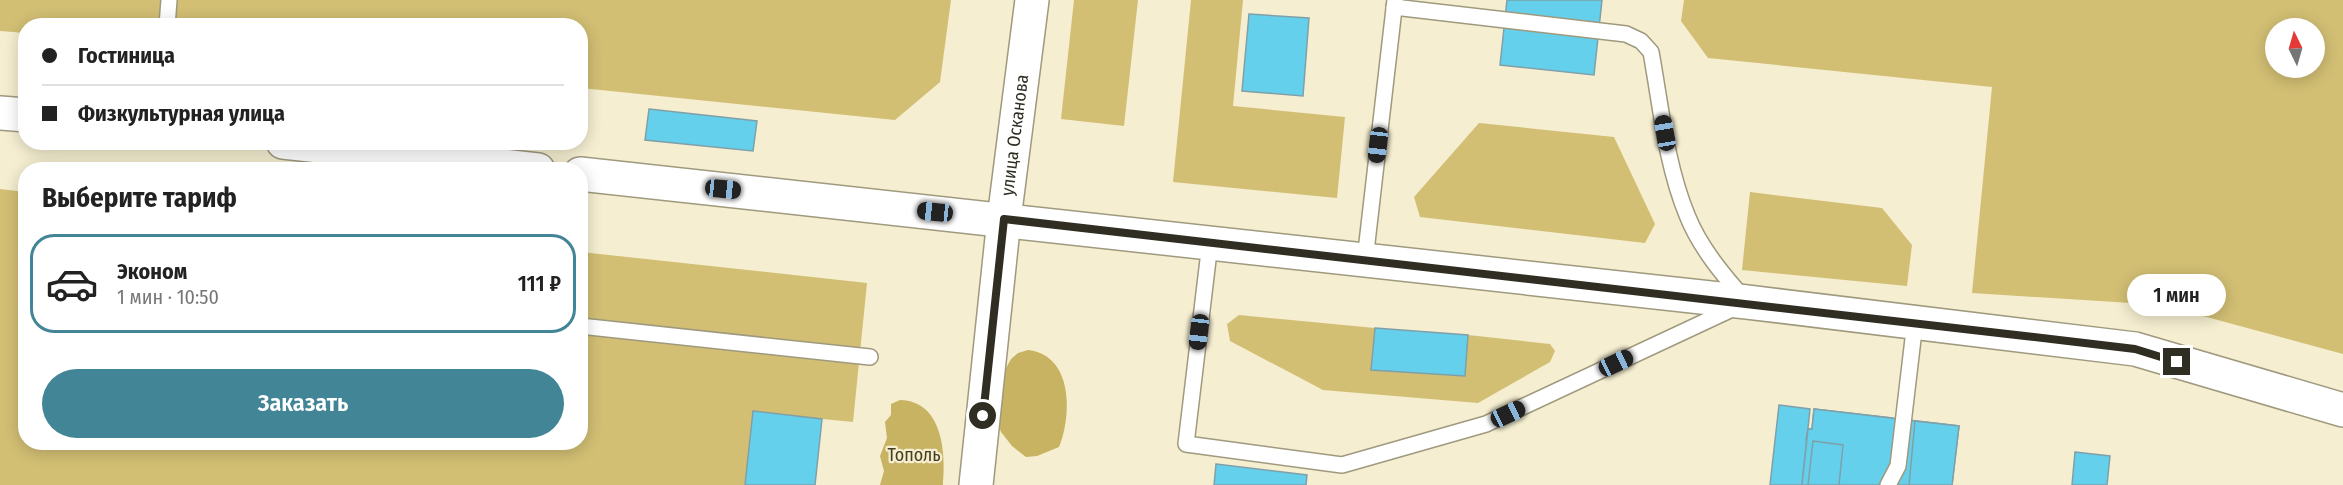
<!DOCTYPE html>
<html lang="ru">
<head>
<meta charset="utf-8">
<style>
  body { margin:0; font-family:"Fira Sans Condensed",sans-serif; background:#f2f2f2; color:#222; height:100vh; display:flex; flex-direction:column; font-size:22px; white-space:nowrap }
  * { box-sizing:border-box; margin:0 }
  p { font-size:20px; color:#767676 }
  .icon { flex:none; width:33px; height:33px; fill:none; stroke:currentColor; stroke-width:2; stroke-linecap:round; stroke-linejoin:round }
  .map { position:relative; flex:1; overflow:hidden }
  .side { position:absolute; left:18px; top:162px; width:570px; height:288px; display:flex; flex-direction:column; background:#fff; border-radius:24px; box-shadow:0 3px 15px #0003 }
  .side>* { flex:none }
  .hud { position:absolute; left:18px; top:18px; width:570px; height:132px; border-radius:24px; box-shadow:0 3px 15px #0003; display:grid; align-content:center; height:132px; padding:0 24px; background:#fff }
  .needle { width:39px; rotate:355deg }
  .fabs { position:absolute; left:2265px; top:18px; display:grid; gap:12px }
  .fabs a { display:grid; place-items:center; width:60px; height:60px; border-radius:50%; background:#fff; box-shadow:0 3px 15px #0003; font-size:30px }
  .end { position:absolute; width:27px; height:27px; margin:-14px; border:8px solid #302e23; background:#fff; box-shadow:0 0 0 3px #fff }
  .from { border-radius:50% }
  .bubble { position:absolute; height:42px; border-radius:21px; background:#fff; box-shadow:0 3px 15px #0003; font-size:20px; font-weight:600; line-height:42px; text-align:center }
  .car { position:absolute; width:18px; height:36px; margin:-18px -9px; border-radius:8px; box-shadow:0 0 4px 2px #0007; background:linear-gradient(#222 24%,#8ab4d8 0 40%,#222 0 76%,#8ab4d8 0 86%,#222 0) }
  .hud b { display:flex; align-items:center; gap:21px; height:57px; font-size:22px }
  .hud b+b { border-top:2px solid #e0e0e0 }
  .hud i { width:15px; height:15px; background:#222 }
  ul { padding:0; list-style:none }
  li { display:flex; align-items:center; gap:18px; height:99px; margin:0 12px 9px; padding:0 12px; border:3px solid #e0e0e0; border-radius:24px }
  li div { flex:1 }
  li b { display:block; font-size:22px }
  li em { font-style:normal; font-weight:600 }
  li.on { border-color:#428596 }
  li>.icon { width:54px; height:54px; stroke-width:1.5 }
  h2 { padding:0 24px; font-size:27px; line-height:72px }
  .action { display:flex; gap:12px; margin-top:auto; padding:12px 24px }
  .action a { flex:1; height:69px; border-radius:36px; background:#428596; color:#fff; font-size:24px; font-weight:600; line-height:69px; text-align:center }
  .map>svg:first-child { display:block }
</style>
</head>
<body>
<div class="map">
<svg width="2343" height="485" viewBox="0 0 2343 485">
  <rect width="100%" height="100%" fill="#f5eed1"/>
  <g fill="#d2bf74" fill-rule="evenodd">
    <path d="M0 0H951L940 82 895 120 581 88 580 26H26L25 33 0 31Z"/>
    <path d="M1074 0H1138L1124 126 1061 119Z"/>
    <path d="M1191 0H1243L1233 106 1345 117 1337 198 1173 182Z"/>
    <path d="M1684 0H2343V354L2162 305 1972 293 1992 87 1708 58 1681 21ZM2276 28H2314V68H2276Z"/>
    <path d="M1479 123 1614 137 1655 224 1645 243 1420 217 1414 197Z"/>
    <path d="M0 189 25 192 26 442H580L581 252 867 283 853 422 753 412 745 485H0Z"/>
    <path d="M1750 192 1882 208 1912 245 1907 286 1742 270Z"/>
    <path d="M1239 315 1375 328 1372 370 1465 376 1468 335 1550 344 1555 351 1550 362 1478 403 1323 390 1230 341 1227 324Z"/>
  </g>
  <g fill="#c7b361">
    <path d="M1028 350C1073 355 1072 415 1059 447L1037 456 1026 457 1012 446 1001 432 996 417 1005 370 1011 359 1018 353Z"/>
    <path d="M900 400C943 401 946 453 943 485H880L884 471 880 456 887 438 885 422 891 415V404Z"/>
  </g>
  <g fill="#64d0eb" stroke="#7fa0a9" stroke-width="1.5">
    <path d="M1507 0H1602L1594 75 1500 65Z"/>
    <path d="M1249 14 1309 18 1303 96 1242 91Z"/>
    <path d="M649 109 757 121 753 151 645 140Z"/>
    <path d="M1375 328 1468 335 1465 376 1371 370Z"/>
    <path d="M1779 405 1810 409 1802 485H1770Z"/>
    <path d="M1814 409 1892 418 1889 450 1806 440 1808 429H1812Z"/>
    <path d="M1814 409 1959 426 1952 485H1802L1808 429H1812Z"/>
    <path d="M753 411 822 419 815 485H745Z"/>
    <path d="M1915 421 1959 426 1952 485H1909Z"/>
    <path d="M1813 441 1843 445 1839 485H1808Z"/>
    <path d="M2075 452 2110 456 2107 485H2072Z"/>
    <path d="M1216 464 1307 475 1306 485H1214Z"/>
  </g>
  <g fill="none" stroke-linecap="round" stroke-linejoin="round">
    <g stroke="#9f997e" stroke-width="18">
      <g id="lane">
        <path d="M167 26 169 0"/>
        <path d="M1210 243 1186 444 1342 465 1486 424 1747 302C1724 276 1700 248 1687 215 1666 164 1661 107 1651 52L1641 41 1626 34 1394 7"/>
        <path d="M1365 260 1395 0"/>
        <path d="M580 326 870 357"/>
        <path d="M1888 485 1898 466 1915 322"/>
      </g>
    </g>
    <g stroke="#9f997e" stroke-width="36">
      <g id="secondary">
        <path d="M0 113 26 115"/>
        <path d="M283 142 538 170"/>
        <path d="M580 174 1747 302 2135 349 2343 410"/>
        <path id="s1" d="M976 485 1004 219 1032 0"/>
      </g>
    </g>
    <use href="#lane" stroke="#fff" stroke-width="15"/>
    <use href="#secondary" stroke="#fff" stroke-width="33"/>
  </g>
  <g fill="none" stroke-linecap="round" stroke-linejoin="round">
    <path stroke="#302e23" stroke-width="8" d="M983 416 1004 219 2025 336 2135 349 2177 362"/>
  </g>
  <g text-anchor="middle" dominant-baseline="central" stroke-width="4.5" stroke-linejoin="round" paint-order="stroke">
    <g font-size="18" fill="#302e23" stroke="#f5eed1">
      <text stroke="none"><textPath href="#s1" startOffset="352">улица Осканова</textPath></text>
    </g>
    <g font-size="18" fill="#463d1a" stroke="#f5eed1">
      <text x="914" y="455">Тополь</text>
    </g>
  </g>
</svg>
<div class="fabs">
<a><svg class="needle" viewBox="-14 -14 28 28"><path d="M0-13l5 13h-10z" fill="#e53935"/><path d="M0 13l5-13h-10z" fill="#767676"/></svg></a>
</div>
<i class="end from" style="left:983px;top:416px"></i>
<i class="end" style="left:2177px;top:362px"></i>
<div class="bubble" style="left:2127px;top:274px;width:99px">1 мин</div>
<i class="car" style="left:1665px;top:133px;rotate:350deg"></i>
<i class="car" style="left:1378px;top:145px;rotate:187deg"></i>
<i class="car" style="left:723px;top:189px;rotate:96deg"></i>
<i class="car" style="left:935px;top:212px;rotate:276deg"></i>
<i class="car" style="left:1199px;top:332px;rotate:187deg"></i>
<i class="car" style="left:1616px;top:363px;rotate:65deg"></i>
<i class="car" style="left:1508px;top:414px;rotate:65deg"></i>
<div class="hud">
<b><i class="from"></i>Гостиница</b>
<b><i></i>Физкультурная улица</b>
</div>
<section class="side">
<h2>Выберите тариф</h2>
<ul>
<li class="on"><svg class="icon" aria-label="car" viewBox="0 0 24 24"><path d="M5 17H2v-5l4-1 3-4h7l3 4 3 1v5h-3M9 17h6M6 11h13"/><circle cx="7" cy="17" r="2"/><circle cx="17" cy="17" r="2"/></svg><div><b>Эконом</b><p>1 мин · 10:50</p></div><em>111 ₽</em></li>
</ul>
<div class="action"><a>Заказать</a></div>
</section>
</div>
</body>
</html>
